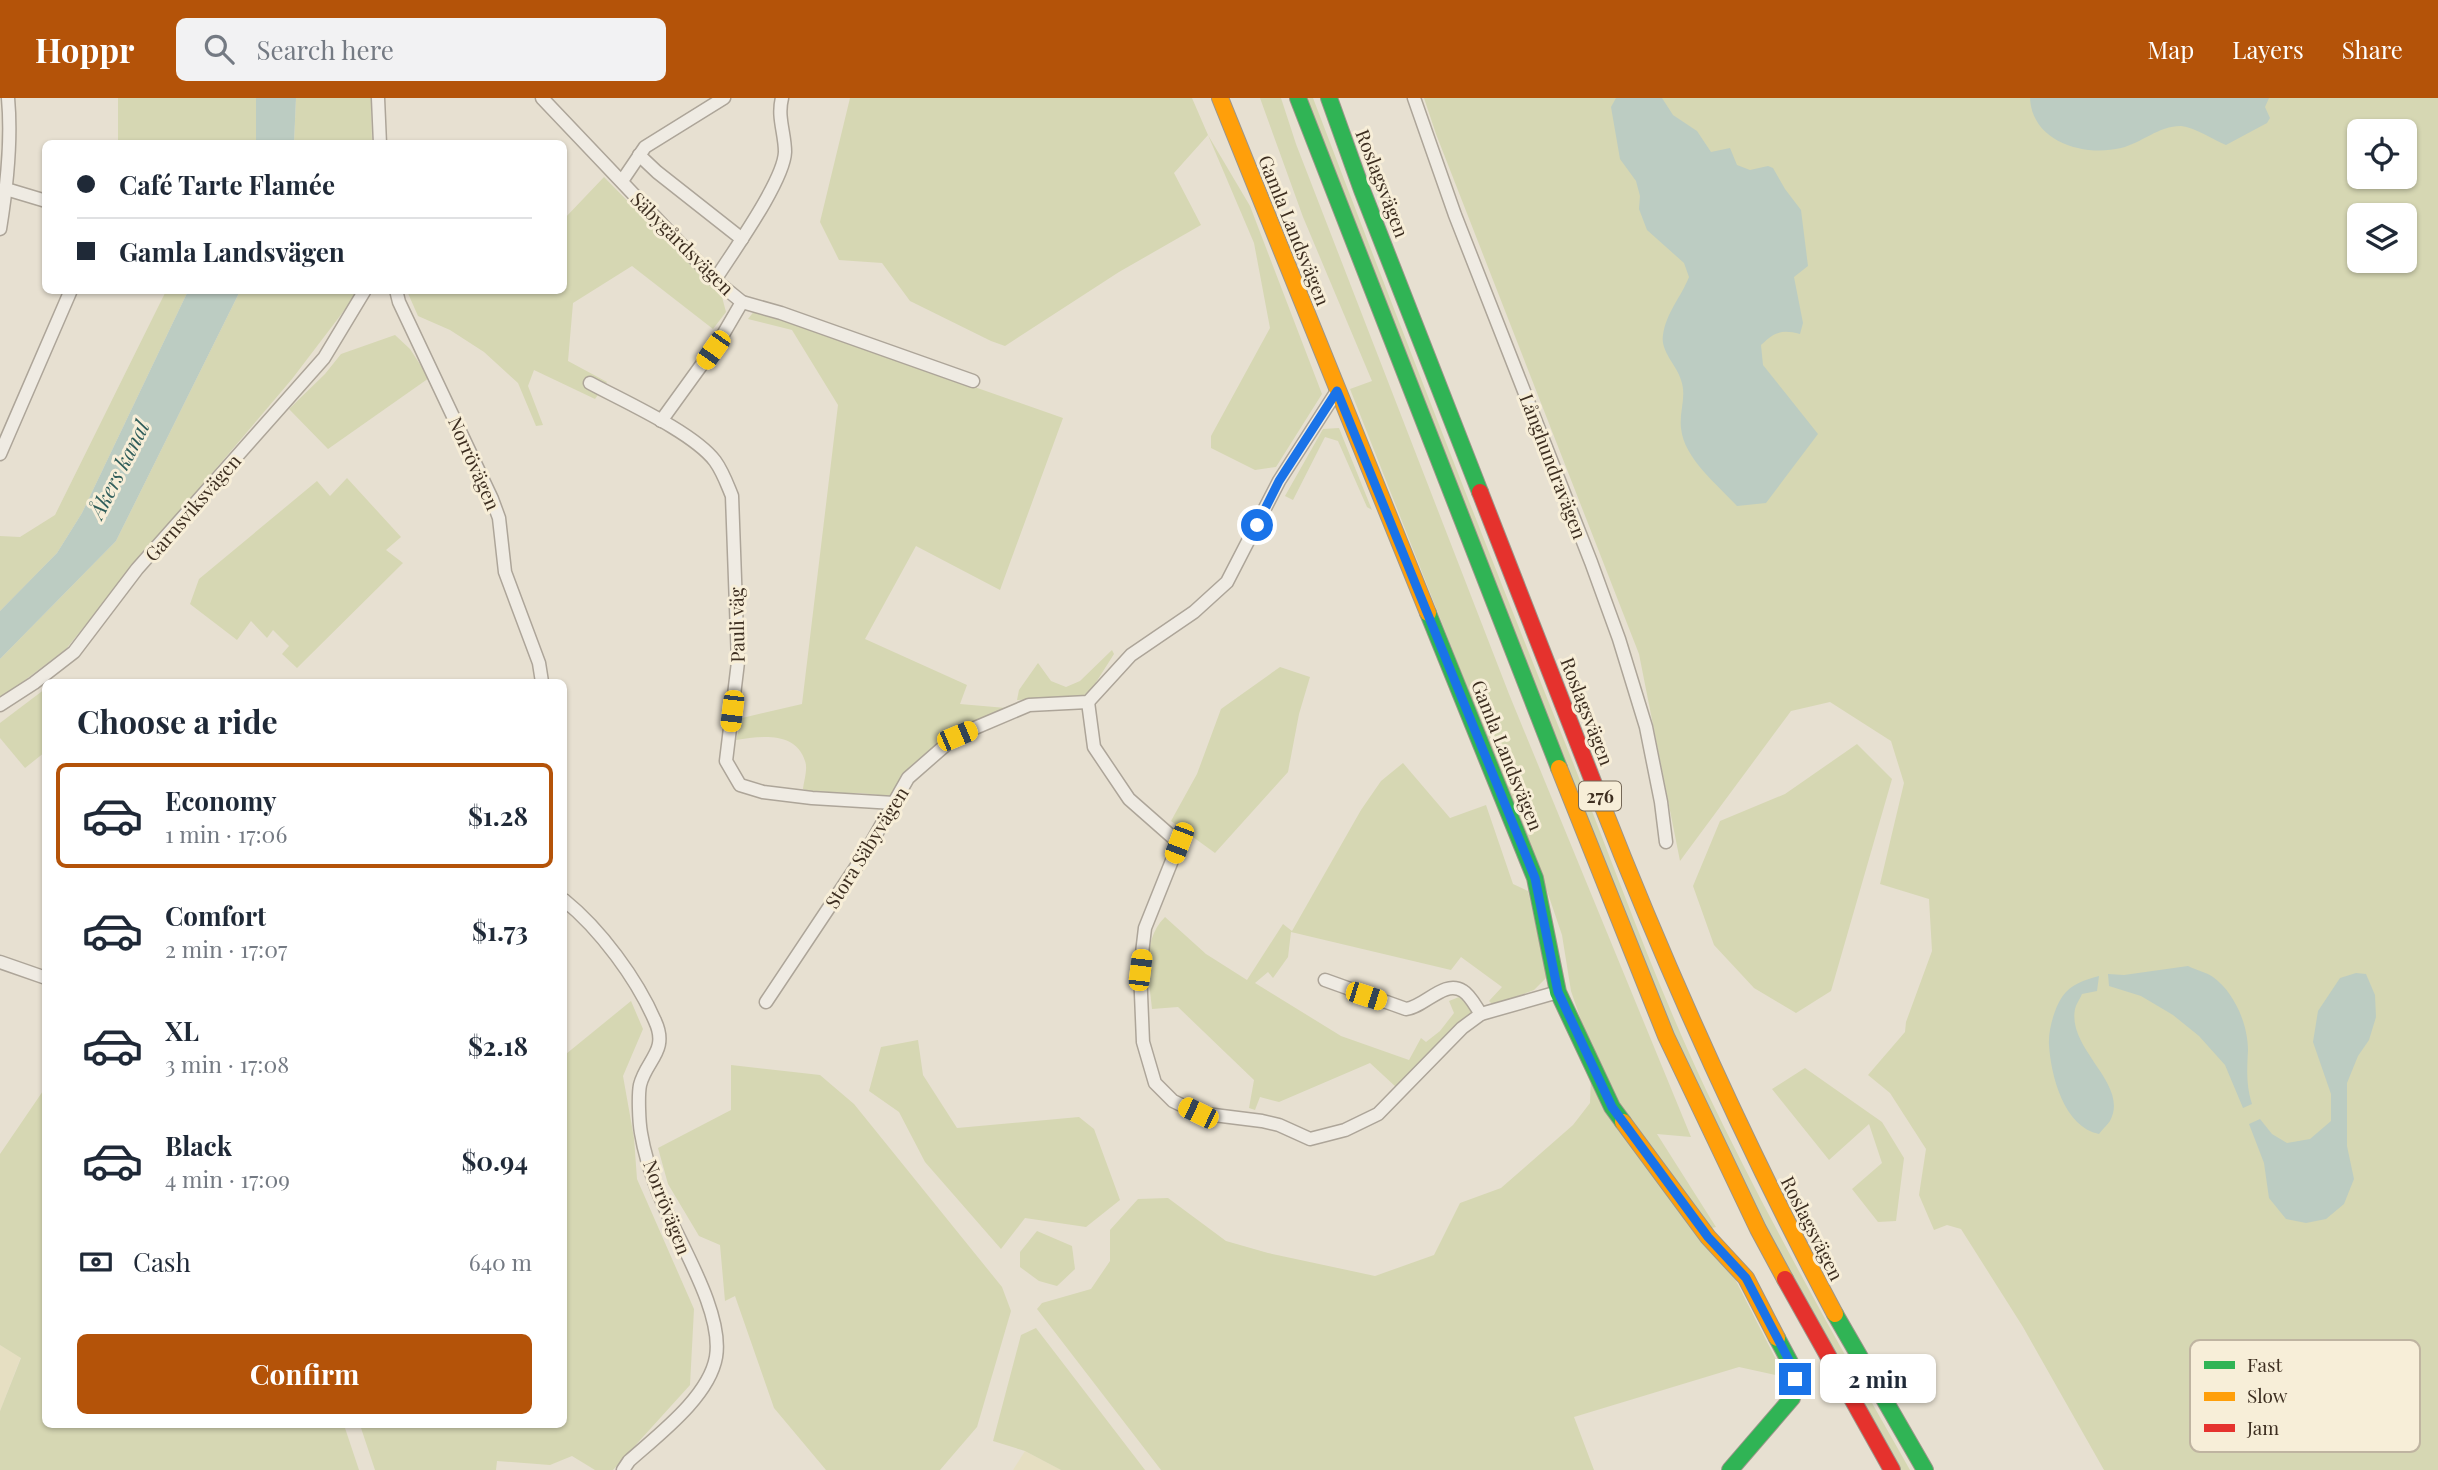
<!DOCTYPE html>
<html lang="en">
<head>
<meta charset="utf-8">
<style>
  body { margin:0; font-family:"Playfair Display",serif; background:#f2f2f3; color:#1f2937; height:100vh; display:flex; flex-direction:column; font-size:26px; white-space:nowrap }
  * { box-sizing:border-box; margin:0 }
  p { font-size:23px; color:#747a83 }
  .icon { flex:none; width:38px; height:38px; fill:none; stroke:currentColor; stroke-width:2; stroke-linecap:round; stroke-linejoin:round }
  .map { position:relative; flex:1; overflow:hidden }
  .side { position:absolute; left:42px; top:581px; width:525px; height:749px; display:flex; flex-direction:column; background:#fff; border-radius:10px; box-shadow:0 2px 5px #0004 }
  .side>* { flex:none }
  .banner { position:absolute; left:42px; top:42px; width:525px; height:154px; border-radius:10px; box-shadow:0 2px 5px #0004; display:grid; align-content:center; height:154px; padding:0 35px; background:#fff }
  .buttons { position:absolute; left:2347px; top:21px; display:grid; gap:14px }
  .buttons a { display:grid; place-items:center; width:70px; height:70px; border-radius:10px; background:#fff; box-shadow:0 2px 5px #0004; font-size:35px }
  .end { position:absolute; width:32px; height:32px; margin:-16px; border:9px solid #1a73e8; background:#fff; box-shadow:0 0 0 4px #fff }
  .from { border-radius:50% }
  .bubble { position:absolute; height:49px; border-radius:10px; background:#fff; box-shadow:0 2px 5px #0004; font-size:23px; font-weight:700; line-height:49px; text-align:center }
  .car { position:absolute; width:21px; height:42px; margin:-21px -10px; border-radius:9px; box-shadow:0 0 5px 2px #0007; background:linear-gradient(#f5c518 24%,#345 0 40%,#f5c518 0 76%,#345 0 86%,#f5c518 0) }
  .banner b { display:flex; align-items:center; gap:24px; height:66px; font-size:26px }
  .banner b+b { border-top:2px solid #e0e1e3 }
  .banner i { width:18px; height:18px; background:#1f2937 }
  ul { padding:0; list-style:none }
  li { display:flex; align-items:center; gap:21px; height:105px; margin:0 14px 10px; padding:0 21px; border:4px solid transparent; border-radius:10px }
  li div { flex:1 }
  li b { display:block; font-size:26px }
  li em { font-style:normal; font-weight:700 }
  li.current { border-color:#b45309 }
  li>.icon { width:63px; height:63px; stroke-width:1.5 }
  h2 { padding:0 35px; font-size:32px; line-height:84px }
  .pay { display:flex; align-items:center; gap:18px; height:77px; padding:0 35px; font-size:26px }
  .pay p { margin-inline-start:auto }
  .action { display:flex; gap:14px; margin-top:auto; padding:14px 35px }
  .action a { flex:1; height:80px; border-radius:10px; background:#b45309; color:#fff; font-size:28px; font-weight:700; line-height:80px; text-align:center }
  header { display:flex; align-items:center; gap:42px; box-sizing:border-box; height:98px; padding:0 35px; background:#b45309; color:#fff }
  header strong { font-size:33px }
  nav { display:flex; gap:38px; margin-inline-start:auto; font-size:24px }
  .search { width:490px; height:63px; background:#f2f2f3; display:flex; align-items:center; gap:18px; box-sizing:border-box; padding:0 24px; border-radius:10px; color:#747a83; font-size:26px }
  .map>svg:first-child { display:block }
</style>
</head>
<body>
<header>
<strong>Hoppr</strong>
<div class="search"><svg class="icon" aria-label="search" viewBox="0 0 24 24"><circle cx="10" cy="10" r="6"/><path d="M15 15l6 6"/></svg>Search here</div>
<nav><a>Map</a><a>Layers</a><a>Share</a></nav>
</header>
<div class="map">
<svg width="2438" height="1372" viewBox="0 0 2438 1372">
  <rect width="100%" height="100%" fill="#e7e0d1"/>
  <g fill="#e6dfc2">
    <path d="M0 1247 21 1259 0 1313Z"/>
    <path d="M1025 1353 1061 1372H1013Z"/>
  </g>
  <g fill="#d6d7b3" fill-rule="evenodd">
    <path d="M118 0H256V45L118 46Z"/>
    <path d="M296 0H371L372 45H294Z"/>
    <path d="M850 0H1192L1208 37 1250 108 1322 296 1276 369 1255 372 1211 350V338L1270 230 1254 145 1208 37 1174 75 1201 127 1119 174 1005 248 991 243 910 203 882 165 839 162 820 124Z"/>
    <path d="M1260 0H1281L1296 46 1509 596 1691 1039 1657 1036 1716 1129 1695 1134 1735 1181 1785 1279 1739 1269 1574 1319 1594 1372H1161L1037 1211 1042 1205 1091 1191 1110 1163V1132L1138 1101 1168 1100 1226 1143 1268 1155 1375 1178 1434 1157 1460 1105 1501 1090 1573 1027 1590 1005 1592 954 1571 893 1562 837 1545 787 1350 291 1372 283 1303 119Z"/>
    <path d="M1306 0H1313C1396 218 1481 436 1568 652 1614 767 1654 882 1707 994 1769 1123 1839 1247 1910 1372H1901L1782 1162 1674 938 1626 823Z"/>
    <path d="M1424 0H2438V1372H2104L2023 1229 1961 1131 1947 1127 1934 1132 1919 1097 1926 1051 1890 995 1868 977 1905 934 1906 924 1932 853 1929 801 1880 786 1904 685 1891 643 1830 604 1791 613 1680 763 1639 556 1436 36ZM2359 33H2404V79H2359ZM2359 117H2404V163H2359Z"/>
    <path d="M604 79 722 199 726 214 713 231 632 168 573 205 568 263 607 284 595 301 534 272 528 288 543 327 536 328 518 285 484 254 450 232 418 218 407 193 564 192V121Z"/>
    <path d="M166 193H188L82 415 57 455 0 513V438L20 439 55 417Z"/>
    <path d="M240 193H359L292 281 134 467 66 551 0 601V561L116 443Z"/>
    <path d="M755 212 1063 320 1000 492 916 448 865 541 967 587 960 606 1006 610 954 636 915 668 889 698 860 695H815L803 691C804 683 808 670 805 663 796 633 760 638 736 642L742 620 802 606 838 307 792 232 748 221Z"/>
    <path d="M395 237 410 251 429 280 328 351 289 311 325 276 341 256Z"/>
    <path d="M1339 330 1372 412 1367 409 1338 343 1325 339 1293 402 1285 398 1323 331Z"/>
    <path d="M347 380 401 439 386 452 403 465 297 570 282 556 289 548 273 532 267 540 251 523 237 542 190 506 199 481 317 383 330 398Z"/>
    <path d="M1112 552 1114 556 1093 589 1082 599 1017 602 1019 592 1038 565 1051 583 1066 589 1080 583Z"/>
    <path d="M1280 569 1310 579 1299 616 1288 674 1215 755 1171 723 1197 676 1221 611Z"/>
    <path d="M45 591V654L25 670 0 640V625Z"/>
    <path d="M1857 646 1892 681 1831 893 1796 915 1754 890 1714 847 1693 788 1720 723 1785 696Z"/>
    <path d="M1403 665 1450 720 1486 707 1513 786 1528 793 1547 879 1534 892 1493 907 1489 903 1502 889 1461 859 1451 872 1291 834 1288 859 1273 880 1268 874 1255 885 1341 938 1409 962 1421 940 1426 944 1440 933 1454 915 1449 903 1459 899 1475 914 1396 989 1370 965 1279 1004 1260 999 1255 1012 1249 1010 1254 982 1178 909 1152 911C1149 880 1141 843 1165 819L1206 856 1247 882 1283 826 1292 833 1361 712 1381 683Z"/>
    <path d="M631 903 643 931 623 978 634 1040 637 1081 694 1211 690 1287 613 1372H595L572 1358 550 1367 497 1363 496 1372H375L360 1327 564 1326V953L566 956Z"/>
    <path d="M918 942 923 977 957 1030 1079 1019 1094 1031 1120 1102 1086 1129 1025 1120 1001 1151 925 1064 899 1014 869 993 881 949Z"/>
    <path d="M731 967 820 977 854 1006 1002 1189 1011 1213 977 1329 940 1372H826L774 1310 735 1198 725 1203 720 1147 699 1138 668 1086 658 1050 731 1012Z"/>
    <path d="M1805 970 1882 1024 1904 1060 1896 1123 1878 1124 1852 1091 1882 1065 1869 1026 1829 1062 1772 991Z"/>
    <path d="M45 990 46 1326 344 1327 359 1372H0V1313L21 1260 0 1247V1056Z"/>
    <path d="M1037 1133 1072 1148 1075 1171 1057 1188 1039 1183 1020 1169V1154Z"/>
    <path d="M1036 1230 1145 1372H1061L1025 1353 993 1343 1021 1237Z"/>
  </g>
  <g fill="#bcccc2">
    <path d="M256 0H296L294 45H256Z"/>
    <path d="M1616 0H1662L1673 17 1697 33 1711 54 1730 50 1737 67 1750 72 1768 68 1773 70 1785 91 1801 112 1808 168 1794 179 1803 225 1800 236C1782 231 1774 234 1761 247L1763 267 1818 336 1766 405 1737 408C1718 387 1684 361 1681 330 1679 313 1687 299 1681 282 1677 268 1660 253 1663 237 1666 215 1681 199 1689 179L1684 165 1647 132 1639 111 1640 98 1636 83 1620 61 1611 9Z"/>
    <path d="M2030 0H2269L2265 9 2270 20 2267 25 2226 47C2213 42 2195 29 2181 28 2158 28 2142 45 2121 50 2084 59 2032 44 2030 0Z"/>
    <path d="M188 193H240L116 443 0 561V513L57 455 82 415Z"/>
    <path d="M2188 868C2196 872 2206 874 2213 879 2234 894 2248 926 2248 952 2247 972 2246 987 2252 1006L2243 1010 2225 967 2199 938 2173 917 2141 898 2109 888 2108 876 2124 877Z"/>
    <path d="M2356 875 2366 876 2375 897 2376 919 2369 942 2358 958 2347 985V1048L2354 1081 2344 1106 2326 1121 2306 1125 2286 1121 2269 1100 2264 1065 2249 1026 2260 1021 2272 1036 2287 1045 2310 1041 2331 1023V996L2313 944 2318 913 2340 880Z"/>
    <path d="M2099 878 2097 893 2082 896C2080 901 2076 906 2075 911 2067 952 2130 986 2110 1023 2107 1027 2102 1032 2099 1036 2064 1029 2051 978 2049 947 2048 933 2054 911 2062 899 2071 886 2084 882 2099 878Z"/>
  </g>
  <g fill="none" stroke-linecap="round" stroke-linejoin="round">
    <g stroke="#ada599" stroke-width="15">
      <g id="street">
        <path d="M378 0 380 46"/>
        <path d="M542 0 715 182 742 204 781 215 973 283"/>
        <path d="M1414 0 1455 117 1591 464 1619 541 1646 629 1661 704 1666 744"/>
        <path d="M639 57 657 74 742 141"/>
        <path d="M622 83 645 49 724 0"/>
        <path d="M6 91 46 103"/>
        <path d="M0 131C7 88 12 43 8 0"/>
        <path d="M715 182C732 155 784 83 785 54 785 35 777 19 782 0"/>
        <path d="M396 192 399 204 492 401 499 420 505 474 539 565 542 584"/>
        <path d="M590 285C623 303 693 334 715 363 723 374 727 386 732 398L738 564 726 663 740 687 763 694 812 700 894 705"/>
        <path d="M661 323 721 240 742 204"/>
        <path d="M0 356 71 192"/>
        <path d="M1088 604 1094 649 1129 701 1179 745 1145 830 1140 872 1143 944 1155 985 1173 1003 1198 1015 1262 1023 1279 1027 1310 1041 1345 1032 1378 1016 1462 930 1481 916 1558 894"/>
        <path d="M0 607 34 585 74 554 137 471 324 260 365 192"/>
        <path d="M564 802C600 831 637 881 655 923 669 953 646 962 640 987 638 997 639 1024 641 1035 644 1053 650 1073 657 1091 673 1136 724 1211 716 1259 709 1299 658 1337 629 1363L623 1372"/>
        <path d="M0 864 46 880"/>
        <path d="M1325 882 1406 911C1425 909 1444 881 1463 893 1470 897 1476 909 1481 916"/>
        <path d="M766 904 866 754 908 680 956 638 1029 607 1088 604 1131 557 1194 514 1227 484 1279 383 1337 293"/>
      </g>
    </g>
    <g stroke="#9c958a" stroke-width="18">
      <g id="fast">
        <path d="M1298 0 1559 670"/>
        <path d="M1329 0 1362 92 1480 394"/>
        <path d="M1428 515 1535 780 1558 894 1612 1009 1623 1024"/>
        <path d="M1835 1216 1925 1372"/>
        <path d="M1730 1372 1792 1300 1795 1281 1793 1270 1777 1240"/>
      </g>
    </g>
    <g stroke="#9c958a" stroke-width="18">
      <g id="slow">
        <path d="M1220 0 1428 515"/>
        <path d="M1559 670 1666 938 1758 1131 1785 1181"/>
        <path d="M1601 704C1670 880 1746 1049 1835 1216"/>
        <path d="M1623 1024 1708 1139 1746 1180 1777 1240"/>
      </g>
    </g>
    <g stroke="#9c958a" stroke-width="18">
      <g id="jam">
        <path d="M1480 394 1601 704"/>
        <path d="M1785 1181 1892 1372"/>
      </g>
    </g>
    <use href="#street" stroke="#efebe3" stroke-width="12"/>
    <use href="#fast" stroke="#30b455" stroke-width="16"/>
    <use href="#slow" stroke="#ff9f0a" stroke-width="16"/>
    <use href="#jam" stroke="#e5322d" stroke-width="16"/>
  </g>
  <g fill="none" stroke-linecap="round" stroke-linejoin="round">
    <path stroke="#1a73e8" stroke-width="9" d="M1257 427 1279 383 1337 293 1535 780 1558 894 1612 1009 1708 1139 1746 1180 1793 1270 1795 1281"/>
  </g>
  <g text-anchor="middle" dominant-baseline="central" stroke-width="6" stroke-linejoin="round" paint-order="stroke">
    <rect fill="#f7eed8" stroke="#756857" stroke-width="2" x="1579" y="683.5" width="42" height="29" rx="5"/>
    <g font-size="18" font-weight="bold" fill="#3d2e20">
      <text x="1600" y="698">276</text>
    </g>
    <g font-size="19" fill="#3d2e20" stroke="#f7eed8">
      <text transform="translate(1383 85) rotate(69)">Roslagsvägen</text>
      <text transform="translate(1295 132) rotate(68)">Gamla Landsvägen</text>
      <text transform="translate(683 145) rotate(45)">Säbygårdsvägen</text>
      <text transform="translate(475 365) rotate(66)">Norrövägen</text>
      <text transform="translate(1554 368) rotate(69)">Långhundravägen</text>
      <text transform="translate(192 409) rotate(-49)">Garnsviksvägen</text>
      <text transform="translate(736 527) rotate(-91)">Pauli väg</text>
      <text transform="translate(1588 613) rotate(69)">Roslagsvägen</text>
      <text transform="translate(1508 657) rotate(68)">Gamla Landsvägen</text>
      <text transform="translate(866 749) rotate(-58)">Stora Säbyvägen</text>
      <text transform="translate(668 1109) rotate(69)">Norrövägen</text>
      <text transform="translate(1813 1130) rotate(63)">Roslagsvägen</text>
    </g>
    <g font-size="21" font-style="italic" fill="#2f5d5a" stroke="#f7eed8">
      <text transform="translate(118 371) rotate(-63)">Åkers kanal</text>
    </g>
  </g>
  <rect x="2190" y="1242" width="230" height="112" rx="10" fill="#f7eed8" stroke="#bfb4a1" stroke-width="2"/>
  <rect x="2204" y="1263" width="31" height="8" fill="#30b455"/>
  <rect x="2204" y="1294" width="31" height="9" fill="#ff9f0a"/>
  <rect x="2204" y="1326" width="31" height="8" fill="#e5322d"/>
  <g font-size="19" fill="#3d2e20">
    <text x="2247" y="1274">Fast</text>
    <text x="2247" y="1305">Slow</text>
    <text x="2247" y="1337">Jam</text>
  </g>
</svg>
<div class="buttons">
<a><svg class="icon" aria-label="locate" viewBox="0 0 24 24"><circle cx="12" cy="12" r="6"/><path d="M12 2v4M12 18v4M2 12h4M18 12h4"/></svg></a>
<a><svg class="icon" aria-label="layers" viewBox="0 0 24 24"><path d="M12 4l9 5-9 5-9-5zM3 14l9 5 9-5"/></svg></a>
</div>
<i class="end from" style="left:1257px;top:427px"></i>
<i class="end" style="left:1795px;top:1281px"></i>
<div class="bubble" style="left:1820px;top:1256px;width:116px">2 min</div>
<i class="car" style="left:713px;top:252px;rotate:215deg"></i>
<i class="car" style="left:732px;top:613px;rotate:187deg"></i>
<i class="car" style="left:957px;top:638px;rotate:67deg"></i>
<i class="car" style="left:1179px;top:745px;rotate:201deg"></i>
<i class="car" style="left:1140px;top:872px;rotate:7deg"></i>
<i class="car" style="left:1366px;top:898px;rotate:108deg"></i>
<i class="car" style="left:1198px;top:1015px;rotate:296deg"></i>
<div class="banner">
<b><i class="from"></i>Café Tarte Flamée</b>
<b><i></i>Gamla Landsvägen</b>
</div>
<section class="side">
<h2>Choose a ride</h2>
<ul>
<li class="current"><svg class="icon" aria-label="car" viewBox="0 0 24 24"><path d="M5 17H2v-5l4-1 3-4h7l3 4 3 1v5h-3M9 17h6M6 11h13"/><circle cx="7" cy="17" r="2"/><circle cx="17" cy="17" r="2"/></svg><div><b>Economy</b><p>1 min · 17:06</p></div><em>$1.28</em></li>
<li><svg class="icon" aria-label="car" viewBox="0 0 24 24"><path d="M5 17H2v-5l4-1 3-4h7l3 4 3 1v5h-3M9 17h6M6 11h13"/><circle cx="7" cy="17" r="2"/><circle cx="17" cy="17" r="2"/></svg><div><b>Comfort</b><p>2 min · 17:07</p></div><em>$1.73</em></li>
<li><svg class="icon" aria-label="car" viewBox="0 0 24 24"><path d="M5 17H2v-5l4-1 3-4h7l3 4 3 1v5h-3M9 17h6M6 11h13"/><circle cx="7" cy="17" r="2"/><circle cx="17" cy="17" r="2"/></svg><div><b>XL</b><p>3 min · 17:08</p></div><em>$2.18</em></li>
<li><svg class="icon" aria-label="car" viewBox="0 0 24 24"><path d="M5 17H2v-5l4-1 3-4h7l3 4 3 1v5h-3M9 17h6M6 11h13"/><circle cx="7" cy="17" r="2"/><circle cx="17" cy="17" r="2"/></svg><div><b>Black</b><p>4 min · 17:09</p></div><em>$0.94</em></li>
</ul>
<div class="pay"><svg class="icon" aria-label="cash" viewBox="0 0 24 24"><path d="M3 7h18v10H3z"/><circle cx="12" cy="12" r="2"/></svg>Cash<p>640 m</p></div>
<div class="action"><a>Confirm</a></div>
</section>
</div>
</body>
</html>
